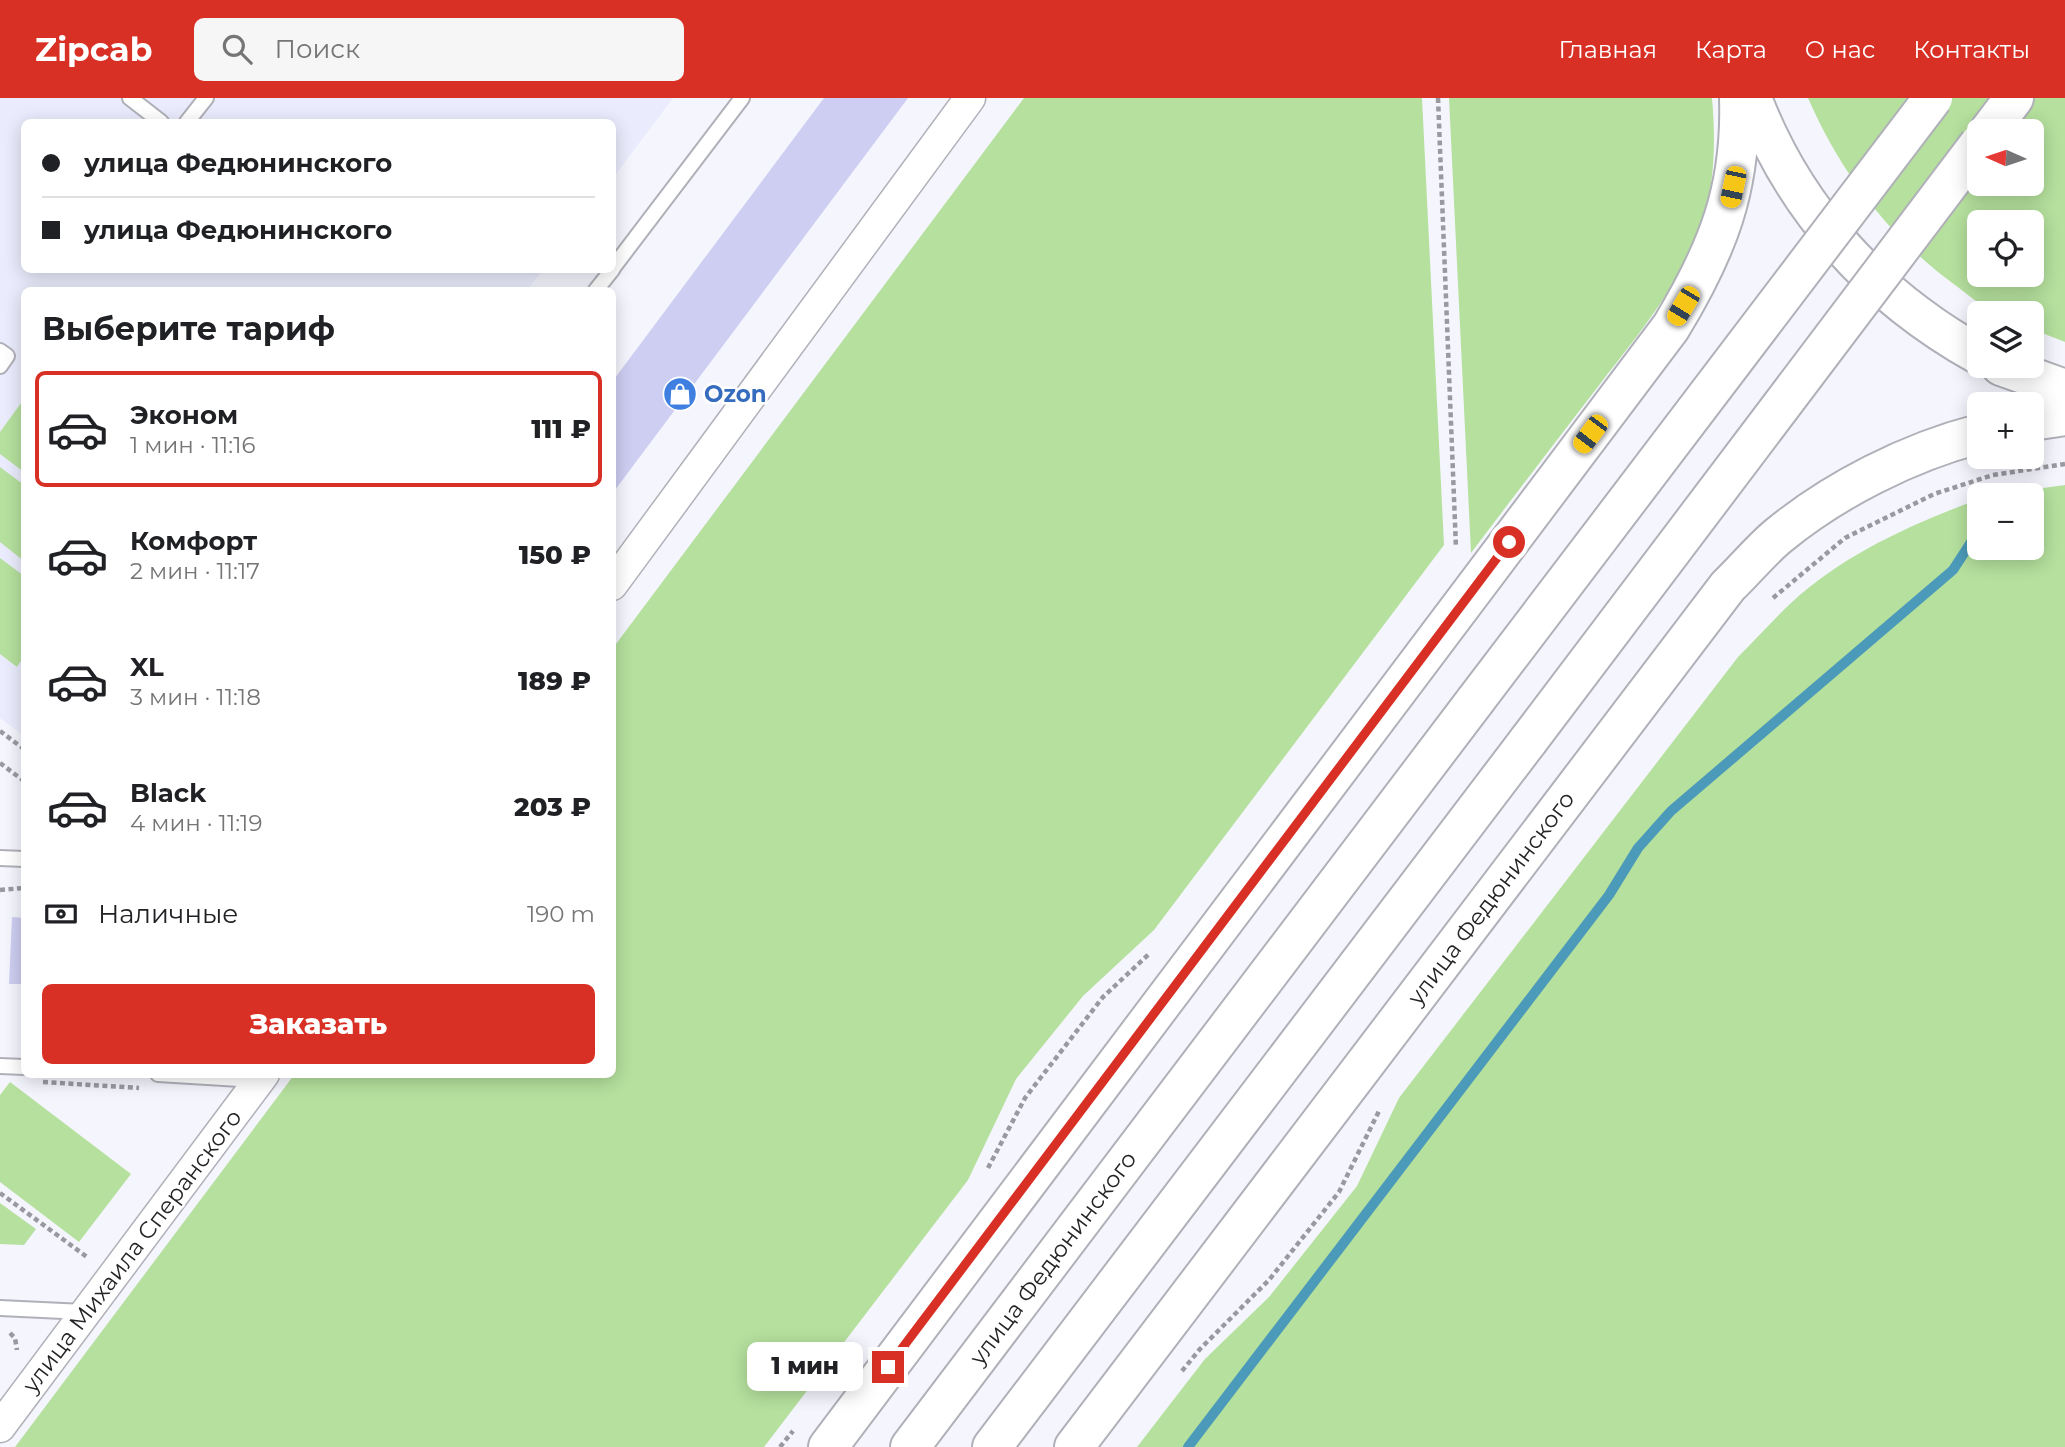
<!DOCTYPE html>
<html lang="ru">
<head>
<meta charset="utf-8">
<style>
  body { margin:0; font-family:Montserrat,sans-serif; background:#f6f6f6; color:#202124; height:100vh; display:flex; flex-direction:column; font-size:26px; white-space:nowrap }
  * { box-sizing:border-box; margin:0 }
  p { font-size:23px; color:#757577 }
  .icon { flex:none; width:38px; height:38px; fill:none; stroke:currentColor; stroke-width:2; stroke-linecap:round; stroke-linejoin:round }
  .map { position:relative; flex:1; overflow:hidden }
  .drawer { position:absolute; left:21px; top:189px; width:595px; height:791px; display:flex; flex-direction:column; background:#fff; border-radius:10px; box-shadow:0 4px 18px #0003 }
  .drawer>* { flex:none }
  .banner { position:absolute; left:21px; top:21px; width:595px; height:154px; border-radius:10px; box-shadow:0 4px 18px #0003; display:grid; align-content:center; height:154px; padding:0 21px; background:#fff }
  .needle { width:46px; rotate:273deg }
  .fabs { position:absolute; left:1967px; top:21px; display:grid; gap:14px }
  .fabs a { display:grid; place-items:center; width:77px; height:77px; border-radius:10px; background:#fff; box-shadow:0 4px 18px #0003; font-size:35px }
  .end { position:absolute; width:32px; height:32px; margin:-16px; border:9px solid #d93025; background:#fff; box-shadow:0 0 0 4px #fff }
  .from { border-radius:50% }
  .bubble { position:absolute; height:49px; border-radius:10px; background:#fff; box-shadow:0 4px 18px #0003; font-size:23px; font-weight:800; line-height:49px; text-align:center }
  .car { position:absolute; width:21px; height:42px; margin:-21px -10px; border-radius:9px; box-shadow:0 0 5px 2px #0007; background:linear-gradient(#f5c518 24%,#345 0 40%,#f5c518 0 76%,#345 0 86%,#f5c518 0) }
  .banner b { display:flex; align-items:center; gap:24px; height:66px; font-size:26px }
  .banner b+b { border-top:2px solid #e0e0e0 }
  .banner i { width:18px; height:18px; background:#202124 }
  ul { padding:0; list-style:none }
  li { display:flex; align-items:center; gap:21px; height:116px; margin:0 14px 10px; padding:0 7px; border:4px solid transparent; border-radius:10px }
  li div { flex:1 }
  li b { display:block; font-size:26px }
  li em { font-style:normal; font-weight:800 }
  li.active { border-color:#d93025 }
  li>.icon { width:63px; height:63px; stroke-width:1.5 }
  h2 { padding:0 21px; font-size:32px; line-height:84px }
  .pay { display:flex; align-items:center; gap:18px; height:77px; padding:0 21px; font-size:26px }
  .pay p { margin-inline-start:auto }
  .action { display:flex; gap:14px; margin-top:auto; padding:14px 21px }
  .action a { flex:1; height:80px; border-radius:10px; background:#d93025; color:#fff; font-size:28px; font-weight:800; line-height:80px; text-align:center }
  header { display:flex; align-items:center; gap:42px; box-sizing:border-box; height:98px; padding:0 35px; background:#d93025; color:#fff }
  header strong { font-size:33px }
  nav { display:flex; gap:38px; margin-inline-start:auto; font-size:24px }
  .search { width:490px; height:63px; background:#f6f6f6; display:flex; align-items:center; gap:18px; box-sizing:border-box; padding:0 24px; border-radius:10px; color:#757577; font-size:26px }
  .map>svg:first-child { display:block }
</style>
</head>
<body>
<header>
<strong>Zipcab</strong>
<div class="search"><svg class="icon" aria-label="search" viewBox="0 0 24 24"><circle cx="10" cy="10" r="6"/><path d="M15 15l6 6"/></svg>Поиск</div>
<nav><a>Главная</a><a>Карта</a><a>О нас</a><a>Контакты</a></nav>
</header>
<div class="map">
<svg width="2065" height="1349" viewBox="0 0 2065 1349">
  <rect width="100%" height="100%" fill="#f5f5fe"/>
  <path fill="#eaebfc" d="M0 0H673L613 80 612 24H24V172H543L527 192H24V638L0 620Z"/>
  <g fill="#b5e09d" fill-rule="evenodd">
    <path d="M1024 0H1422L1444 447 1154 832 1083 898 1016 981 968 1082 764 1349H15L294 977 612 976 613 550Z"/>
    <path d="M1449 0H1712C1716 45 1715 94 1698 136 1675 193 1637 238 1600 286 1557 342 1514 398 1471 455Z"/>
    <path d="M1808 0H2065V244L2032 231V215C2022 215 2009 218 2000 215 1984 211 1967 196 1955 187 1888 138 1841 75 1808 0ZM1979 33H2032V86H1979ZM1979 124H2032V177H1979Z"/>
    <path d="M24 301V374L0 356V334Z"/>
    <path d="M0 369 24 387V463L0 444Z"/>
    <path d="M2065 387V1349H1137L1205 1261 1269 1199 1357 1088 1399 1000 1738 559C1756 541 1773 522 1791 505 1844 456 1912 426 1979 401V450H2032V397H1990Z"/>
    <path d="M0 460 24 478V558L17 569 0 556Z"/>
    <path d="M10 984 131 1076 79 1144 0 1084V997Z"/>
    <path d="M0 1105 36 1131 24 1147 0 1146Z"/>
  </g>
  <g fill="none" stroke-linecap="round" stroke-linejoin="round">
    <path stroke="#4c9ab9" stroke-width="10" d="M1188 1349 1609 797 1638 750 1671 713 1953 472 1979 432"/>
  </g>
  <g fill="#cdcef1">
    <path d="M824 0H908L612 396V284Z"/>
    <path d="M12 819 24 820V886H9Z"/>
  </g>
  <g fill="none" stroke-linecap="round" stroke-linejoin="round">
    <g stroke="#b0b0b9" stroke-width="18">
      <g id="service">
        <path d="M130 0 161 24"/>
        <path d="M187 24 206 0"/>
        <path d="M612 171 742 0"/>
        <path d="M596 192 612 172"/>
        <path d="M0 253 7 258 0 268"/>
        <path d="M0 760 24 761"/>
        <path d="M0 968 24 969"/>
        <path d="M158 976 258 982"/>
        <path d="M0 1210 84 1214"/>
      </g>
    </g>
    <g stroke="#b0b0b9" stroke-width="33">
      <g id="minor">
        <path d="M612 487 970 0"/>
        <path d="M0 1329 264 976"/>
      </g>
    </g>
    <g stroke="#b0b0b9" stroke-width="42">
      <g id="secondary">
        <path d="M1752 0C1795 113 1875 199 1979 257"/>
        <path d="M2001 268 2065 291"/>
        <path d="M2032 323 2065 318"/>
        <path d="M828 1349 1671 229C1717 153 1742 91 1739 0"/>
        <path d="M1074 1349 1728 488C1745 472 1760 453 1778 438 1834 392 1909 354 1979 336"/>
      </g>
    </g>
    <g stroke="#b0b0b9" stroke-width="42">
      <g id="trunk">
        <path d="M1989 33 2014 0"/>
        <path d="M910 1349 1475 603"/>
        <path d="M992 1349 1528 643"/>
      </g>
    </g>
    <g stroke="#99999f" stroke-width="4.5" stroke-dasharray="5 3.5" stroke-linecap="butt">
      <path d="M1438 0 1456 450"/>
      <path d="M1773 500 1845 440 1934 396 1993 377 2065 366"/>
      <path d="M0 633 24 651"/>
      <path d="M0 665 24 683"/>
      <path d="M0 792 24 790"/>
      <path d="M43 984 139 990"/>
      <path d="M988 1070 1025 1000 1103 899 1150 855"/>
      <path d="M0 1095 87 1159"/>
      <path d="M10 1235 15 1240 17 1252"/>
      <path d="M1182 1273 1200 1251 1269 1182 1339 1094 1380 1011"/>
      <path d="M780 1349 793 1333"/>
    </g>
    <use href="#service" stroke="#fff" stroke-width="14"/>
    <use href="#minor" stroke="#fff" stroke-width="30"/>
    <use href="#secondary" stroke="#fff" stroke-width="38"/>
    <use href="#trunk" stroke="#fff" stroke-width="38"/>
    <g stroke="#b0b0b9" stroke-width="42" stroke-linecap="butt">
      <g id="trunk-bridge">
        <path d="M1475 603 1933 0"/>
        <path d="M1528 643 1979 46"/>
      </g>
    </g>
    <use href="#trunk-bridge" stroke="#fff" stroke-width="38"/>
  </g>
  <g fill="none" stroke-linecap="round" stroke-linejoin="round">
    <path stroke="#d93025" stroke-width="9" d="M888 1269 1509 444"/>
  </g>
  <defs>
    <g id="shop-disc" transform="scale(1.75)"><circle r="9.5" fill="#3f7fe0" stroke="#fff"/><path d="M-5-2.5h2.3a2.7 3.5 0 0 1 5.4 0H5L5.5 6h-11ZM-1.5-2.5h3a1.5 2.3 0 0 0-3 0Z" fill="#fff"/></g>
  </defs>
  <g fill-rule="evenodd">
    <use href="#shop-disc" x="680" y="296"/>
  </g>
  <g text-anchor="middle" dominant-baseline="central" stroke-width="5" stroke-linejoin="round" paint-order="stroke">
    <g font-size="23" font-weight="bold" fill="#366cbe" stroke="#fff" text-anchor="start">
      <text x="704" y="296">Ozon</text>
    </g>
    <g font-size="23" fill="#242427" stroke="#fff">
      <text transform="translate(1491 800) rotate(-53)">улица Федюнинского</text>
      <text transform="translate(132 1153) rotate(-53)">улица Михаила Сперанского</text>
      <text transform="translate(1053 1160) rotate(-53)">улица Федюнинского</text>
    </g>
  </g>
</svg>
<div class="fabs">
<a><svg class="needle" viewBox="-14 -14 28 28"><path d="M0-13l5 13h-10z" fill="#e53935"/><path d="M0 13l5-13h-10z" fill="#757577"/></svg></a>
<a><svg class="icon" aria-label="locate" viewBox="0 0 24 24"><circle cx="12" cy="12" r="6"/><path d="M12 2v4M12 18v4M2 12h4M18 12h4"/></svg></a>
<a><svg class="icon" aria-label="layers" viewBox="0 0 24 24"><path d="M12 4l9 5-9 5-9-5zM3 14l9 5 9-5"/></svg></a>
<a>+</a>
<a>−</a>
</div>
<i class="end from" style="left:1509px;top:444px"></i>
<i class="end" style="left:888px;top:1269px"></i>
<div class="bubble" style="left:747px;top:1244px;width:116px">1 мин</div>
<i class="car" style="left:1733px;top:89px;rotate:192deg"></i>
<i class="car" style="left:1683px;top:208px;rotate:211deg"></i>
<i class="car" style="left:1590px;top:336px;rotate:217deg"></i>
<div class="banner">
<b><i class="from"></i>улица Федюнинского</b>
<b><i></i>улица Федюнинского</b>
</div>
<section class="drawer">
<h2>Выберите тариф</h2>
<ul>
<li class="active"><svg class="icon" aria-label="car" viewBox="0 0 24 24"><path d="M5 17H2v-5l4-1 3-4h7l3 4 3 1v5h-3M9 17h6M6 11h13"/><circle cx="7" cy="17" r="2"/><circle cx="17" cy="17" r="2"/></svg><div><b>Эконом</b><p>1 мин · 11:16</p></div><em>111 ₽</em></li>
<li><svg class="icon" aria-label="car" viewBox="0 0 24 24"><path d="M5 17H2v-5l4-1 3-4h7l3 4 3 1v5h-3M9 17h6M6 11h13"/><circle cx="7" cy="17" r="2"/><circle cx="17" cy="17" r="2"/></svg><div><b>Комфорт</b><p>2 мин · 11:17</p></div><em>150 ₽</em></li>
<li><svg class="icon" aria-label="car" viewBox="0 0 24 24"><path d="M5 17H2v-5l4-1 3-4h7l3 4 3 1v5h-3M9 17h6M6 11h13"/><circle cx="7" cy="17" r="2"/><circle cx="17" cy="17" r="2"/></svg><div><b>XL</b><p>3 мин · 11:18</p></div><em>189 ₽</em></li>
<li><svg class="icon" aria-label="car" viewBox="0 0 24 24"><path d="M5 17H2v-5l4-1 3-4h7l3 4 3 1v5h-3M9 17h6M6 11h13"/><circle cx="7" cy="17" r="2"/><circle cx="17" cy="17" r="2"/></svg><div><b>Black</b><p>4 мин · 11:19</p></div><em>203 ₽</em></li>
</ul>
<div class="pay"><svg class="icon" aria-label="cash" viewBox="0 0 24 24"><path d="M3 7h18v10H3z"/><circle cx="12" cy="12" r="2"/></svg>Наличные<p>190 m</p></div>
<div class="action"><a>Заказать</a></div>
</section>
</div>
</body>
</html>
